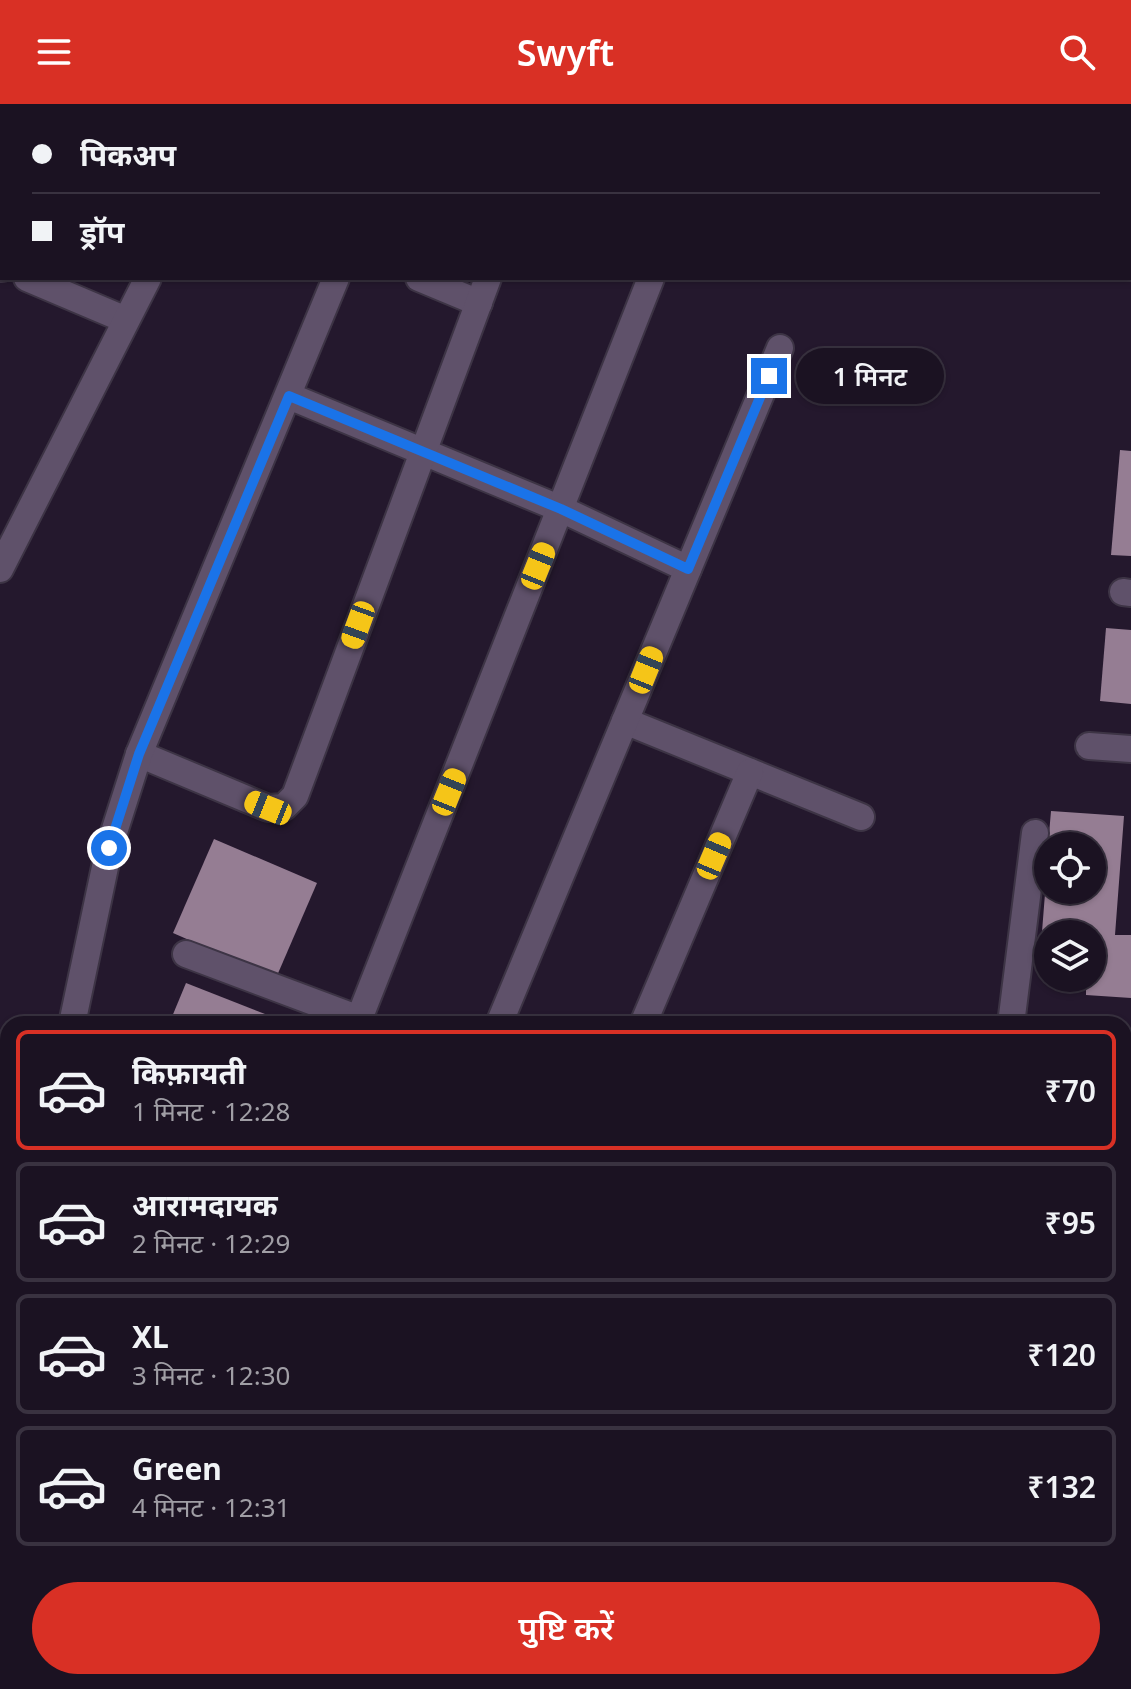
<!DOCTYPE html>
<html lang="hi">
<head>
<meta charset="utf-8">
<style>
  body { margin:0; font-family:"Noto Sans","Noto Sans Devanagari",sans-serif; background:#241b2a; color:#f1f3f6; height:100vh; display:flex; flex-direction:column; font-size:30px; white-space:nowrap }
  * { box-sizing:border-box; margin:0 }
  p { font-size:26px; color:#a09ea5 }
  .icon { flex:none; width:44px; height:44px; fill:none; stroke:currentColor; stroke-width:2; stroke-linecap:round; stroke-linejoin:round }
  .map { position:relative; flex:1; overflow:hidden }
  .side { position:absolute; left:0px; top:912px; width:1132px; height:674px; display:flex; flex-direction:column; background:#1b1222; border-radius:24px 24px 0 0; box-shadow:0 2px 6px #0004,0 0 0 2px #393240 }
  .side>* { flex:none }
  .hud { position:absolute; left:0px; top:0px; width:1132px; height:176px; box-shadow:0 2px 6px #0004,0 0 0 2px #393240; display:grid; align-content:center; height:176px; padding:0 32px; background:#1b1222 }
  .controls { position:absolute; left:1034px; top:728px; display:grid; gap:16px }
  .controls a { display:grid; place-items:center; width:72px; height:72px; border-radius:50%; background:#1b1222; box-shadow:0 2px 6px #0004,0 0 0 2px #393240; font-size:40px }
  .end { position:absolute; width:36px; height:36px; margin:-18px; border:10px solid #1a73e8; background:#fff; box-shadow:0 0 0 4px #fff }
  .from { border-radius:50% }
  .bubble { position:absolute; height:56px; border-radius:28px; background:#1b1222; box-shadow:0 2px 6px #0004,0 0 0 2px #393240; font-size:26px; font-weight:600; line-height:56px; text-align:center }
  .car { position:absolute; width:24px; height:48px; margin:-24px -12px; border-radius:10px; box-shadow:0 0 6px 2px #0007; background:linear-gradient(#f5c518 24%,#345 0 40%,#f5c518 0 76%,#345 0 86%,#f5c518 0) }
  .hud b { display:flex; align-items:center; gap:28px; height:76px; font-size:30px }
  .hud b+b { border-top:2px solid #393240 }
  .hud i { width:20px; height:20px; background:#f1f3f6 }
  ul { padding:14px 0 0; list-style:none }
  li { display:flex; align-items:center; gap:24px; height:120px; margin:0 16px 12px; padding:0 16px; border:4px solid #393240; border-radius:12px }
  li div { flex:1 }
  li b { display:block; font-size:30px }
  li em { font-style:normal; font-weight:600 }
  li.active { border-color:#d93025 }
  li>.icon { width:72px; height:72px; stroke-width:1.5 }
  .primary-button { display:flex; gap:16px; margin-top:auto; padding:16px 32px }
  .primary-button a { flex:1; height:92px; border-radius:48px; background:#d93025; color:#fff; font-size:32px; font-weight:600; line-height:92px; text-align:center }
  header { display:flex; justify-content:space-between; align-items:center; height:104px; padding:0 32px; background:#d93025; color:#fff; font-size:36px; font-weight:600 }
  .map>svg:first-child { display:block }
</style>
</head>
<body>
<header><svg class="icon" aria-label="menu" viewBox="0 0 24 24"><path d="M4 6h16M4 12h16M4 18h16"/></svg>Swyft<svg class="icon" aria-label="search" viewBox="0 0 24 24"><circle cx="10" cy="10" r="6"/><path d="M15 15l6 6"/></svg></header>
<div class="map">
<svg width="1131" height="1585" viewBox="0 0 1131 1585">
  <rect width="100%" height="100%" fill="#24182d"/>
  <g fill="#957d93">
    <path d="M1120 346 1131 347V452L1111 451Z"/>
    <path d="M1106 524 1131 526V600L1100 597Z"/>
    <path d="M1051 707 1124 712 1115 831H1131V894L1086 891V878L1068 874H1092V830H1048V854L1040 853 1046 777H1048V786H1092V742H1048Z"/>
    <path d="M214 735 317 779 276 874 173 829Z"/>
    <path d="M186 879 265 910 261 920H169Z"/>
    <path d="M1124 1028 1131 1029V1172H1128L1127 1182H1124Z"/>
    <path d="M1124 1428 1131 1429V1471L1124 1470Z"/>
    <path d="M1033 1578H1117L1131 1579V1585H1033Z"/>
  </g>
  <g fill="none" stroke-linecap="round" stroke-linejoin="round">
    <g stroke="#3d3445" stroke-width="30">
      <g id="minor">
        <path d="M31 2 32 0"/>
        <path d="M406 2 407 0"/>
        <path d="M554 2V0"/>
        <path d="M718 2 719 0"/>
        <path d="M0 78 2 73"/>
        <path d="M0 163 2 164"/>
        <path d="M27 174 126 216"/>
        <path d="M419 174 479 199"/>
        <path d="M289 292 561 405 688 465"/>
        <path d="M0 465 148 174"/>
        <path d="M1123 488 1131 489"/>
        <path d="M625 617 861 713"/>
        <path d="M1089 642 1131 645"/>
        <path d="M139 650 268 704 284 703 295 692 488 174"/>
        <path d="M186 850 359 915"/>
        <path d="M72 920 109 744 139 650 336 174"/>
        <path d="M357 920 651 174"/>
        <path d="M499 920 780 244"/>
        <path d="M643 920 750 668"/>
        <path d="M1011 920 1035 729"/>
        <path d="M1124 951H1131"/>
        <path d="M1124 1359 1131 1360"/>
        <path d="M0 1429 8 1433"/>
        <path d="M1124 1513 1131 1514"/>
        <path d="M54 1585 57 1578"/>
        <path d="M299 1585 301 1578"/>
        <path d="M432 1585 436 1578"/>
        <path d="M693 1585 696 1578"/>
        <path d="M780 1585 784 1578"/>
        <path d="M984 1585V1578"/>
      </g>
    </g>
    <use href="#minor" stroke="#5f516a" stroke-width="26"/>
  </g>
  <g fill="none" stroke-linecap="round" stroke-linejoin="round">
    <path stroke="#1a73e8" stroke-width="10" d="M109 744 139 650 289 292 561 405 688 465 769 272"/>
  </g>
</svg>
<div class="controls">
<a><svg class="icon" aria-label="locate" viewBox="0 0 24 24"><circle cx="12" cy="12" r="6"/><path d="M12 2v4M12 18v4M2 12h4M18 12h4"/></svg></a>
<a><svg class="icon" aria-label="layers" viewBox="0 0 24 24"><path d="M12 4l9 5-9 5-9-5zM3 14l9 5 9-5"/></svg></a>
</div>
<i class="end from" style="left:109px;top:744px"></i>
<i class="end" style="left:769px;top:272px"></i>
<div class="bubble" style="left:796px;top:244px;width:148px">1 मिनट</div>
<i class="car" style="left:538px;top:462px;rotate:22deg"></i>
<i class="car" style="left:358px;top:521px;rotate:200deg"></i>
<i class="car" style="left:646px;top:566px;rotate:22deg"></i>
<i class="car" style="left:449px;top:688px;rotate:22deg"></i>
<i class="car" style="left:268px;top:704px;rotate:292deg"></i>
<i class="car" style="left:714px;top:752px;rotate:23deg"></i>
<div class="hud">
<b><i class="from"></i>पिकअप</b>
<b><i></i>ड्रॉप</b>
</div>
<section class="side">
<ul>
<li class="active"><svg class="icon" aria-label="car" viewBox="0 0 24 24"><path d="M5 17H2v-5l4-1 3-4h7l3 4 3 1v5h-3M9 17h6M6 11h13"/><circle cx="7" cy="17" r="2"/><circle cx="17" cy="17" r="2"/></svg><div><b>किफ़ायती</b><p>1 मिनट · 12:28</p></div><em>₹70</em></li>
<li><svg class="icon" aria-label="car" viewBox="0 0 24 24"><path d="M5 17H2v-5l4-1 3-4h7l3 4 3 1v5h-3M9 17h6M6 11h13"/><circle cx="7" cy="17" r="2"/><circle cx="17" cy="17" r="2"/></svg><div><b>आरामदायक</b><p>2 मिनट · 12:29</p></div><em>₹95</em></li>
<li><svg class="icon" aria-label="car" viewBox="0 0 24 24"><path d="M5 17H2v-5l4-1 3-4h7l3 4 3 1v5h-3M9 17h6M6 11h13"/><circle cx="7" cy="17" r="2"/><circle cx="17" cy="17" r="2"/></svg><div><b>XL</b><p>3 मिनट · 12:30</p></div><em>₹120</em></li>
<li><svg class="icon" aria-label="car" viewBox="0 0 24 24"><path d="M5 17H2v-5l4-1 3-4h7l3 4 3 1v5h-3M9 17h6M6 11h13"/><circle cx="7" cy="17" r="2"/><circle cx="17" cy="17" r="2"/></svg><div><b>Green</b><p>4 मिनट · 12:31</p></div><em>₹132</em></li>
</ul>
<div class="primary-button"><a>पुष्टि करें</a></div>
</section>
</div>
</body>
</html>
